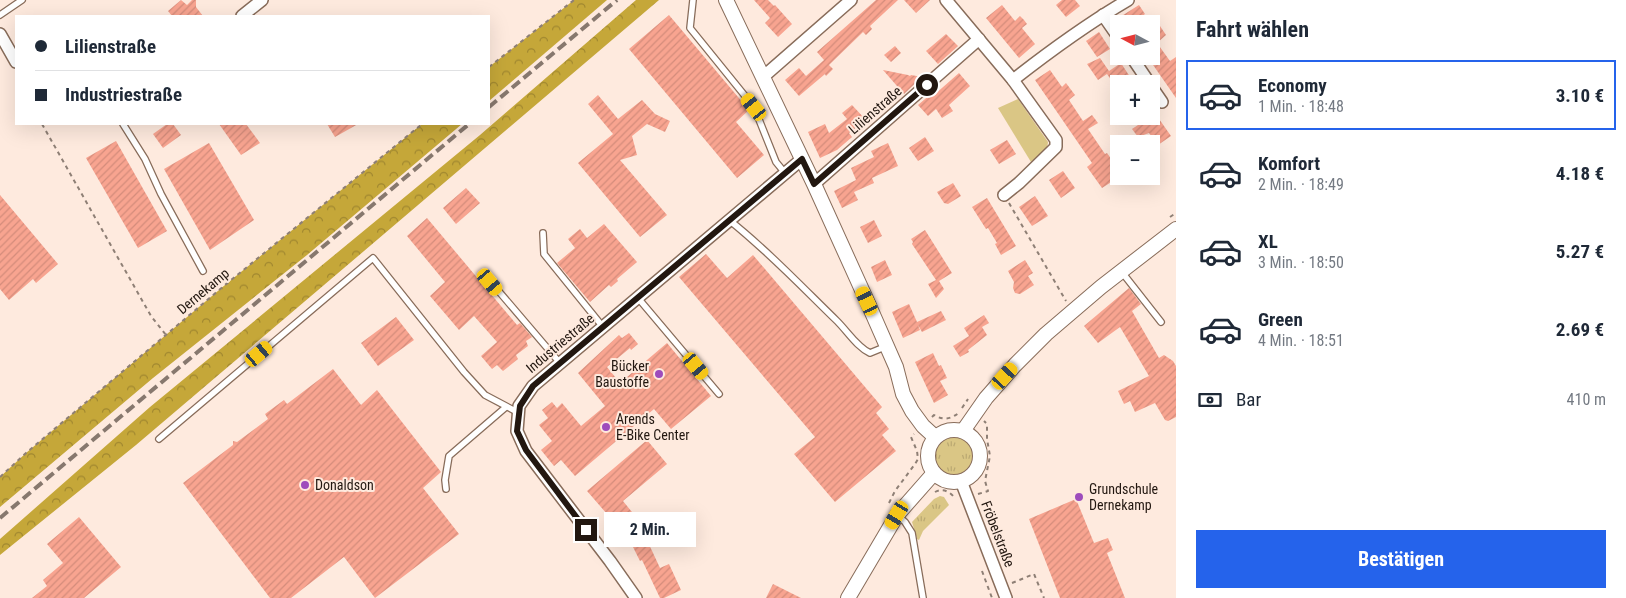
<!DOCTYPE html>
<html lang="de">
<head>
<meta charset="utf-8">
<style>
  body { margin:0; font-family:"Roboto Condensed",sans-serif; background:#f2f2f3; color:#1f2937; height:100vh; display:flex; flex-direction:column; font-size:19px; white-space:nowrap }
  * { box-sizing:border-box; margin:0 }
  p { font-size:16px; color:#747a83 }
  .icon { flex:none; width:28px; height:28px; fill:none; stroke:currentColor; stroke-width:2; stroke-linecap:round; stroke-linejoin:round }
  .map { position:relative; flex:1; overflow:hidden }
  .details { display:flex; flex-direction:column; background:#fff; width:450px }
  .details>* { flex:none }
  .banner { position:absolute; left:15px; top:15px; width:475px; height:110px; border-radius:0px; box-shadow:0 5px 20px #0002; display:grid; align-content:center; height:110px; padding:0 20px; background:#fff }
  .needle { width:32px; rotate:277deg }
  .fabs { position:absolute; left:1110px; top:15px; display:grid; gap:10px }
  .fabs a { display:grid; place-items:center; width:50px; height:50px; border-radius:0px; background:#fff; box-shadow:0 5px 20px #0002; font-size:25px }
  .end { position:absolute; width:22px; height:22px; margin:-11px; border:6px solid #221710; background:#fff; box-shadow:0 0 0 2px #fff }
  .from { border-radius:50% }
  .bubble { position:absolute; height:35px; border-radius:0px; background:#fff; box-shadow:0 5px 20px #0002; font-size:16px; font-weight:700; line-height:35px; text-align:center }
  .car { position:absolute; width:15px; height:30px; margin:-15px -8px; border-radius:6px; box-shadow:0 0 4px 1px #0007; background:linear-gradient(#f5c518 24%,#345 0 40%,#f5c518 0 76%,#345 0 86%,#f5c518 0) }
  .banner b { display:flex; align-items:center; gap:18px; height:48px; font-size:19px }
  .banner b+b { border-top:1px solid #e0e1e3 }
  .banner i { width:12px; height:12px; background:#1f2937 }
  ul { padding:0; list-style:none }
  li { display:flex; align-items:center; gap:15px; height:70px; margin:0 10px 8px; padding:0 10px; border:2px solid transparent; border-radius:0px }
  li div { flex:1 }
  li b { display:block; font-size:19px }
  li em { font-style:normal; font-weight:700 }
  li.selected { border-color:#2563eb }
  li>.icon { width:45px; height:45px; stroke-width:1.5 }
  h2 { padding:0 20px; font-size:22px; line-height:60px }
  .pay { display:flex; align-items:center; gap:12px; height:55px; padding:0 20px; font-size:19px }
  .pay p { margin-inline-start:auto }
  .cta { display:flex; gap:10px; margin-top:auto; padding:10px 20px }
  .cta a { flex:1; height:58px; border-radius:0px; background:#2563eb; color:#fff; font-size:20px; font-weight:700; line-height:58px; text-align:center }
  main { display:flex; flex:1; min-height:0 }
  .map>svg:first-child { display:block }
</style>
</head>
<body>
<main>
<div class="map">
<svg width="1176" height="598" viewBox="0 0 1176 598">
  <defs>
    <pattern id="grass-tufts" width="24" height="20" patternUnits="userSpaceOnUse" patternTransform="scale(1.25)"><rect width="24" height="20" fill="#dac685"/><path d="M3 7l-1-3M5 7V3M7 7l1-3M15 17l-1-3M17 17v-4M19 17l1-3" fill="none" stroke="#bba972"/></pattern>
    <pattern id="forest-crowns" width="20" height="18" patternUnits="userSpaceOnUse" patternTransform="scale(1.25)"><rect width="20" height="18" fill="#c5a739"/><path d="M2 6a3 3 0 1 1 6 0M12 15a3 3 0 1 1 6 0" fill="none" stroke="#a0872f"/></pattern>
    <pattern id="building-hatch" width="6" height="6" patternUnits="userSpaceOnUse" patternTransform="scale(1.25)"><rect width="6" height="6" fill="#f8a490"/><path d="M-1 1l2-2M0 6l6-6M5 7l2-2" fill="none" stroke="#d48c7b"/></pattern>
  </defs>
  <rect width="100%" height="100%" fill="#feeade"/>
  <g fill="url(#grass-tufts)">
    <circle cx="954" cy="456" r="19"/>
    <path d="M940 496 944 497 949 505 923 531 919 540 917 539 912 522 934 499Z"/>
  </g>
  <g fill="url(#forest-crowns)">
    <path d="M574 0H607L489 101V67Z"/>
    <path d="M636 0H659L136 445 0 555V539L150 407 480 135Z"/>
    <path d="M422 124H462L307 255 153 378 0 507V477L26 453 225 285Z"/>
  </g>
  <path fill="#dac685" d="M1018 99 1048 142 1047 149 1031 162 998 108Z"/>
  <g fill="url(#building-hatch)">
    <path d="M181 0 187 5 192 0H196V7L203 16H172L168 11Z"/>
    <path d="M754 0H768L774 6 775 5 792 24 778 37 765 23 770 18Z"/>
    <path d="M876 0H898L870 26 872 29 866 35 863 32 829 65 833 69 826 76 825 74 799 96 785 80 799 68 806 76 824 60 817 52Z"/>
    <path d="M904 0H930L916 13Z"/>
    <path d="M1062 0H1075L1080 6 1066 17 1056 5Z"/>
    <path d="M1002 5 1015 21 1020 16 1024 20 1027 24 1022 28 1035 44 1019 58 986 18Z"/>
    <path d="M1139 5 1145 14 1138 19 1142 24H1125L1120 17Z"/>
    <path d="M669 15 749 110 736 122 764 155 737 178 629 49Z"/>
    <path d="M1160 26 1166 35 1157 43 1170 61 1176 57V98L1151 62V32Z"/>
    <path d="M1099 32 1110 49 1097 57 1086 41Z"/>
    <path d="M946 34 958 46 938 64 926 51Z"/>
    <path d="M895 46 901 53 891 62 884 55Z"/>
    <path d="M1100 58 1109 71 1121 63 1132 80 1126 84H1114L1107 74 1098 80 1087 64Z"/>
    <path d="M883 70 908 75 910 76 911 75 922 77 904 94Z"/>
    <path d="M1050 70 1062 87 1066 83 1075 95 1069 100 1083 121 1092 115 1098 123 1088 129 1105 154 1107 153 1119 170V177L1102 188 1087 167 1092 163 1035 80Z"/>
    <path d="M959 73 970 86 949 105 953 111 942 118 936 109 928 116 918 105 932 93 934 95Z"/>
    <path d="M598 95 618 119 642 100 655 114 670 121 665 132 647 124 632 136 637 155 620 160 667 215 640 237 578 163 613 134 588 104Z"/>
    <path d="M852 105 866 120 849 133 852 137 837 150 820 158 808 132 825 124 829 133 847 119 842 113Z"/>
    <path d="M1136 116H1157L1171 136 1158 145 1149 133 1138 137 1132 129 1141 123Z"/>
    <path d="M167 124H173L181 135 163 148 153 134Z"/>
    <path d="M219 124H246L260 143 241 155Z"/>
    <path d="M327 124H358L335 137Z"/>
    <path d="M925 137 934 151 918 161 909 148Z"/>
    <path d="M1007 140 1016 154 999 164 990 150Z"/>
    <path d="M116 141 167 231 138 248 86 158Z"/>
    <path d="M209 143 254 220 210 250 164 169Z"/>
    <path d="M888 143 898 166 872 178 874 183 854 192 858 200 842 208 834 191 856 180 851 168 874 157 871 151Z"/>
    <path d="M1063 171 1075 188 1061 198 1049 180Z"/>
    <path d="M953 183 961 196 948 204 944 203 937 192Z"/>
    <path d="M466 188 480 203 456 224 443 208Z"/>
    <path d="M0 195 58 264 36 283 33 279 9 300 0 289Z"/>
    <path d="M1035 196 1048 216 1032 226 1019 207Z"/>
    <path d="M987 198 1016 246 1001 255 995 244 997 243 988 228 986 229 972 207Z"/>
    <path d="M427 218 517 325 520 323 532 337 526 341 528 346 516 355 518 359 503 371 497 365 492 369 481 356 497 342 474 316 459 330 430 296 445 282 407 236Z"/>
    <path d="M874 220 882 236 868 243 860 227Z"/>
    <path d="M604 224 637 262 617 279 618 281 611 287 609 285 590 302 557 263 575 248 568 239 580 229 587 238Z"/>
    <path d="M925 230 952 273 939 281 944 289 936 298 928 284 936 280 912 244 913 242 911 239Z"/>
    <path d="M706 254 727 278 753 255 882 407 876 413 889 429 882 435 896 451 835 502 794 454 815 437 679 277Z"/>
    <path d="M885 260 892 275 877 282 871 267Z"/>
    <path d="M1025 260 1033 273 1028 276 1034 285 1020 294 1015 293 1013 288 1014 282 1008 271Z"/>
    <path d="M1129 288 1141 304 1132 311 1159 358 1164 355 1173 361 1176 366V417L1168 421 1165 420 1155 403 1135 412 1130 401 1124 404 1118 391 1149 376 1120 327 1098 343 1084 326Z"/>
    <path d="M909 304 917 322 941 311 946 320 922 332 918 325 920 330 903 338 892 312Z"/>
    <path d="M984 315 989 323 982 327 987 335 968 350 969 352 960 357 953 346 969 336 964 328Z"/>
    <path d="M396 317 414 340 378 366 361 343Z"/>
    <path d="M629 333 638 344 631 350 630 348 607 367 620 383 667 343 711 396 671 429 654 409 575 476 561 460 554 466 541 450 552 441 539 425 548 418 542 410 552 402 557 408 562 403 581 426 605 406 578 373 619 335 622 338Z"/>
    <path d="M933 353 939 366 941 365 947 378 940 381 948 395 934 403 915 362Z"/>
    <path d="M333 369 361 405 377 390 441 472 423 488 459 534 375 598 344 557 291 598H270L183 483 233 445V441L237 442 268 419 265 414 284 400 287 404Z"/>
    <path d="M647 440 667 464 623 501 636 517 624 527 611 512 607 514 587 491Z"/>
    <path d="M1076 499 1094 543 1108 538 1113 550 1107 553 1125 598H1060L1029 519Z"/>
    <path d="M79 517 121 567 84 598H32L47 586 43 580 63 563 47 544Z"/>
    <path d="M647 540 660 568 669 564 681 590 664 598H660L642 560 640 561 633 547Z"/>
    <path d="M773 584 801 598H766Z"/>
  </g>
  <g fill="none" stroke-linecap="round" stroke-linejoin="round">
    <g stroke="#886c5a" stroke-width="8">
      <g id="service">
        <path d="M693 0 690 28 754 107 776 162 785 173"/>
        <path d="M0 15 22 0"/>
        <path d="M123 124 145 159 161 194 203 271"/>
        <path d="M729 220C768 251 802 287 837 321 848 332 857 347 870 353L887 346"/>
        <path d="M543 233 544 254 603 327"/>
        <path d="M1121 271 1161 322"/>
        <path d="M484 274 560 363"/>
        <path d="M638 298 719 394"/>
        <path d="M159 439 373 258 464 372 485 395 519 413"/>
        <path d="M446 489 445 480 449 456 506 407"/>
        <path d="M897 515 905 522 912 533 923 598"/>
      </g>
    </g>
    <g stroke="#886c5a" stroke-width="14">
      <g id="minor">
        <path d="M946 0 1013 80 1056 140V147L1019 183 1004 195"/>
        <path d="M1103 15 1119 38"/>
        <path d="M242 16 262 0"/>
        <path d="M0 34 16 62"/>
        <path d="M1131 56 1150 84"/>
        <path d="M763 77 851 0"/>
        <path d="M1013 80C1050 51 1087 24 1128 0"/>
        <path d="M1151 86 1162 102"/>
        <path d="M814 184 979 39"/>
        <path d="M961 481 1006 598"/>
        <path d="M636 598 610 561 526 451 517 431 519 406 533 386 802 159"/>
      </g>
    </g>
    <g stroke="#886c5a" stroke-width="16">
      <g id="tertiary">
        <path d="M726 0 814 184 867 301 896 367 903 394 912 411 923 426 935 437"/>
        <circle cx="954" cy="456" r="26"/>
        <path d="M963 431 986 398 1015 365 1046 334 1101 287 1176 229"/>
        <path d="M848 598 897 515 934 473"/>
      </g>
    </g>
    <g stroke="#8e7f75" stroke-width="2" stroke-dasharray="4 4" stroke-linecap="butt">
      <path d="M489 67 574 0"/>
      <path d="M42 124 151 316 166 335"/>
      <path d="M1009 203 1066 301"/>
      <path d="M1170 217 1176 213"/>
      <path d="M962 408 968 399"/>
      <path d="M932 417 934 415C944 421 951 419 960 412"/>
      <path d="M0 477 26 453 225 285 422 124"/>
      <path d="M935 492C942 488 949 491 954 497"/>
      <path d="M978 494 988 491 985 481 990 456 987 439V424L984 421"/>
      <path d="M889 503 895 491 915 464 918 459 917 451 911 437 914 434"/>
      <path d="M982 571 992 598"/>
      <path d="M1012 583 1034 574 1044 598"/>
    </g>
    <use href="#service" stroke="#fff" stroke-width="5.5"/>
    <use href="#minor" stroke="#fff" stroke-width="11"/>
    <use href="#tertiary" stroke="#fff" stroke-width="14"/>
    <g stroke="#87786e" stroke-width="4" stroke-dasharray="10 5" stroke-linecap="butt">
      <path d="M489 107 617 0"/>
      <path d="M0 518 469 124"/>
    </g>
  </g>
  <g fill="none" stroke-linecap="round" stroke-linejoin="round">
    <path stroke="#221710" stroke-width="6" d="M586 530 526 450 517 431 520 406 533 386 802 159 814 184 927 85"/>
  </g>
  <g fill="#9e4cbc" stroke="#feeade" stroke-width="2">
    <circle cx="659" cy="374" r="5"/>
    <circle cx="606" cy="427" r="5"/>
    <circle cx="305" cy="485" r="5"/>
    <circle cx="1079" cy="497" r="5"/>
  </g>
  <g text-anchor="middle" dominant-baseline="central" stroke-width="4" stroke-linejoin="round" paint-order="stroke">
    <g font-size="14" fill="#221710" stroke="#feeade">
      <text transform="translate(875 110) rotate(-41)">Lilienstraße</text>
      <text transform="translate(203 291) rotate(-40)">Dernekamp</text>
      <text transform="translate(560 343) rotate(-40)">Industriestraße</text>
      <text transform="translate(998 534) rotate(69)">Fröbelstraße</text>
    </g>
    <g font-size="14" fill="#221710" stroke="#feeade" text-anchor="start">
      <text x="649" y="366" text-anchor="end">Bücker<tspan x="649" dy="16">Baustoffe</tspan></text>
      <text x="616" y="419">Arends<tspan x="616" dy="16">E-Bike Center</tspan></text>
      <text x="315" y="485">Donaldson</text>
      <text x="1089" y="489">Grundschule<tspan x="1089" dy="16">Dernekamp</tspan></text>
    </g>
  </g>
</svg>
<div class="fabs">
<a><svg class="needle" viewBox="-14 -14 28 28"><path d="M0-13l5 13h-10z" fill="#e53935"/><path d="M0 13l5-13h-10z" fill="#747a83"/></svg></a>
<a>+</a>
<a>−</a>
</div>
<i class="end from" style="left:927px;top:85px"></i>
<i class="end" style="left:586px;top:530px"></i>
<div class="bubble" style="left:604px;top:512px;width:92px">2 Min.</div>
<i class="car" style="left:754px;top:107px;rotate:321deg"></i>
<i class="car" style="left:490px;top:282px;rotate:140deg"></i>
<i class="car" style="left:867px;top:301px;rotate:335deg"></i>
<i class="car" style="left:259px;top:354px;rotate:50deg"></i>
<i class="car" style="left:696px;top:366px;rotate:140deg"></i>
<i class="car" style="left:1005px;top:376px;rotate:42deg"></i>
<i class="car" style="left:897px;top:515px;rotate:211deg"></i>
<div class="banner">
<b><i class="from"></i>Lilienstraße</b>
<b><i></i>Industriestraße</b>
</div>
</div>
<section class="details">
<h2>Fahrt wählen</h2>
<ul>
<li class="selected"><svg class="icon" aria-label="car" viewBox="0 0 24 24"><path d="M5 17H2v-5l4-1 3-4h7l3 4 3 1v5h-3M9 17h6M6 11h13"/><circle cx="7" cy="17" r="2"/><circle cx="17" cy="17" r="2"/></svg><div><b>Economy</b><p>1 Min. · 18:48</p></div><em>3.10 €</em></li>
<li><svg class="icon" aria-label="car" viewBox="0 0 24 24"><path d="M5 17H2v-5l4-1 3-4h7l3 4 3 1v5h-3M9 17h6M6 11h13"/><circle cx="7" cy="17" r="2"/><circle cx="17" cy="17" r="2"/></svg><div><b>Komfort</b><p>2 Min. · 18:49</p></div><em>4.18 €</em></li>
<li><svg class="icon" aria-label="car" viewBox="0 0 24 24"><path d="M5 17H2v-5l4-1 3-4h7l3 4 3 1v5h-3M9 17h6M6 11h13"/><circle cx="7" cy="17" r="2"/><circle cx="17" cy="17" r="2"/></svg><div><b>XL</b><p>3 Min. · 18:50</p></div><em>5.27 €</em></li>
<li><svg class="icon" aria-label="car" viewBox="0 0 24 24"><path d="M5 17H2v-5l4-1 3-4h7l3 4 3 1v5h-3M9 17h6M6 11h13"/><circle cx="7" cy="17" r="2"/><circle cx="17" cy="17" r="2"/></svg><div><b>Green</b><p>4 Min. · 18:51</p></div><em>2.69 €</em></li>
</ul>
<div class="pay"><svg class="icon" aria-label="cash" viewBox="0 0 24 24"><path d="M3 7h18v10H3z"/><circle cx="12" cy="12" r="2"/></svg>Bar<p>410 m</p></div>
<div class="cta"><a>Bestätigen</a></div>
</section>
</main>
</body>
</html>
